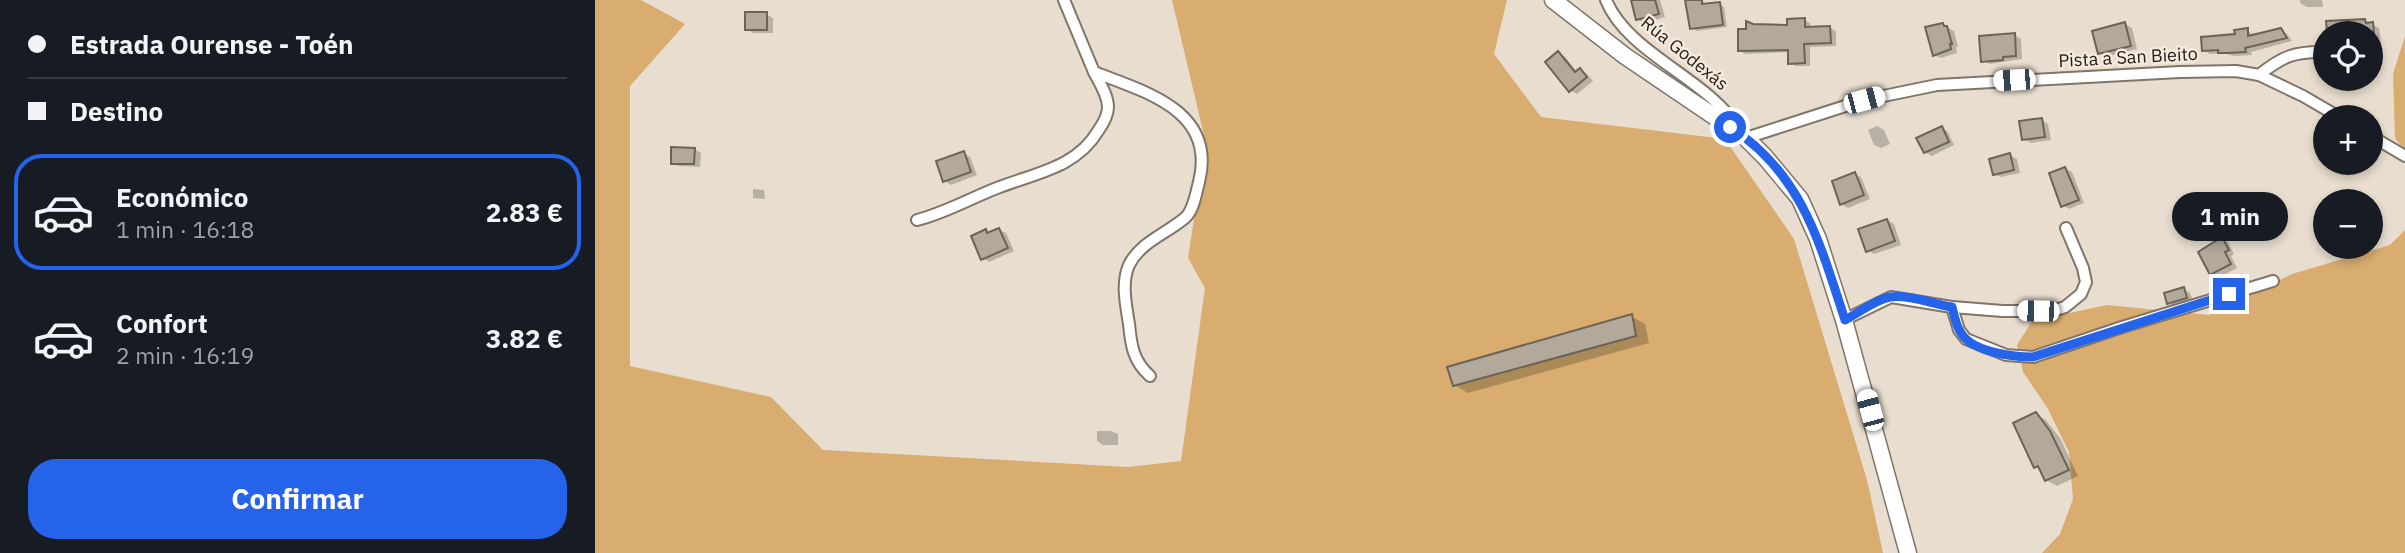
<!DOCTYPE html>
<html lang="es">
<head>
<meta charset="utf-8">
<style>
  body { margin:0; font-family:"IBM Plex Sans",sans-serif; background:#242831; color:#f1f3f6; height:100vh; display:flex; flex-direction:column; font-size:26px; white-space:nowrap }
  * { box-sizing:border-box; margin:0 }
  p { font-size:23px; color:#9ea1a6 }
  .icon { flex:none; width:38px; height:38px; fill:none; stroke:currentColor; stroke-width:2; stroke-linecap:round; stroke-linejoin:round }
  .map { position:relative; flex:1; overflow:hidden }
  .drawer { display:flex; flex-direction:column; background:#171b24; width:595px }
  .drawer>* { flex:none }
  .top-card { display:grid; align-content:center; height:154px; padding:0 28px; background:#171b24 }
  .buttons { position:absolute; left:1718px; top:21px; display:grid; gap:14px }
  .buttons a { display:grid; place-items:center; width:70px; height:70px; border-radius:50%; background:#171b24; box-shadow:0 4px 10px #0003; font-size:35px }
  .end { position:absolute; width:32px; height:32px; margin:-16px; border:9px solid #2563eb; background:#fff; box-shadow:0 0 0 4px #fff }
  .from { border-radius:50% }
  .bubble { position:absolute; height:49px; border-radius:24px; background:#171b24; box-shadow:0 4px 10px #0003; font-size:23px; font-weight:700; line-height:49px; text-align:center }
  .car { position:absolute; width:21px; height:42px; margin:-21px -10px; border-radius:9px; box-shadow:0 0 5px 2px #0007; background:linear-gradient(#fff 24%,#345 0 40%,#fff 0 76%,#345 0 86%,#fff 0) }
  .top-card b { display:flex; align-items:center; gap:24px; height:66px; font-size:26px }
  .top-card b+b { border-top:2px solid #363941 }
  .top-card i { width:18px; height:18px; background:#f1f3f6 }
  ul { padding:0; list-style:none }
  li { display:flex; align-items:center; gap:21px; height:116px; margin:0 14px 10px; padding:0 14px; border:4px solid transparent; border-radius:28px }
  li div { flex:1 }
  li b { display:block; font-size:26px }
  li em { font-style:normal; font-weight:700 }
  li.active { border-color:#2563eb }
  li>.icon { width:63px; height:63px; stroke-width:1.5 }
  .action { display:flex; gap:14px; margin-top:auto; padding:14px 28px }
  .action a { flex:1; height:80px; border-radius:28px; background:#2563eb; color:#fff; font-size:28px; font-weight:700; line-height:80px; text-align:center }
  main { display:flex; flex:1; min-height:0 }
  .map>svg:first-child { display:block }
</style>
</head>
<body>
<main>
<section class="drawer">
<div class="top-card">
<b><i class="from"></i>Estrada Ourense - Toén</b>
<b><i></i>Destino</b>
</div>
<ul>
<li class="active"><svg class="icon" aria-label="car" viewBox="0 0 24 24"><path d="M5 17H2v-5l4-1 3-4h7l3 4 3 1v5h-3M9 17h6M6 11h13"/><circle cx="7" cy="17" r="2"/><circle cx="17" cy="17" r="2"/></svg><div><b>Económico</b><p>1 min · 16:18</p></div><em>2.83 €</em></li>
<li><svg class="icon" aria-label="car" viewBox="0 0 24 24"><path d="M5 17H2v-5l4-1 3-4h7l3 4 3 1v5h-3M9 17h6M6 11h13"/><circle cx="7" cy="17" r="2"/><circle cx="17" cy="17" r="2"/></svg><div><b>Confort</b><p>2 min · 16:19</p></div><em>3.82 €</em></li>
</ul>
<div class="action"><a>Confirmar</a></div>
</section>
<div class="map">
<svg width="1810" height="553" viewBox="0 0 1810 553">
  <rect width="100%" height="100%" fill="#e8ddce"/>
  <g fill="#d8ad6f">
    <path d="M0 0H46L90 24 35 86V366L176 397 228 450 533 467 586 461 610 288 593 258 600 213 613 168 612 148 577 0H912L899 54 946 117 1130 139 1199 239 1272 480 1288 553H0Z"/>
    <path d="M1810 36V151L1800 138 1798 74Z"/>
    <path d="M1810 230V553H1447L1465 534 1478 499 1474 452 1453 409 1428 372 1422 345 1437 321 1512 305 1614 315 1697 274 1795 245Z"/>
  </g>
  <g fill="#0003">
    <path d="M1041 0H1065L1070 17 1049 23 1042 19Z"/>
    <path d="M1092 0H1107L1112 6 1124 4 1129 7 1132 27 1102 31 1097 28Z"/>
    <path d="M1705 0H1727L1728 7H1712L1705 3Z"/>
    <path d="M171 14 178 18V33H158L152 29Z"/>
    <path d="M1209 20 1215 23V28H1235L1241 31V46L1215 47V66H1201L1195 63V52L1150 54 1144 50Z"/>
    <path d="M1770 21 1784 28 1787 48 1776 49V33H1734L1733 22Z"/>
    <path d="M1530 24 1537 28 1542 49 1511 57 1505 53Z"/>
    <path d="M1348 25 1359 31 1363 47H1361L1362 53 1346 58 1339 55Z"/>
    <path d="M1652 30 1659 36 1685 30 1692 34 1697 41 1656 52 1657 55 1639 56 1628 53 1615 54 1608 50Z"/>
    <path d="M1419 35 1426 39 1427 59 1395 64 1388 61Z"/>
    <path d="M963 53 970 57 982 72 985 70 992 74 998 81 982 94 975 90Z"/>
    <path d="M1447 120 1453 124 1456 140 1436 143 1429 139Z"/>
    <path d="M1282 126 1289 130 1295 144 1286 148 1279 145 1273 130Z"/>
    <path d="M1347 128 1353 132 1359 145 1337 156 1330 152Z"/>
    <path d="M99 149 106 153 105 167 84 166 77 163Z"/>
    <path d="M369 153 375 157 382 175 356 185 350 181Z"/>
    <path d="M1415 155 1422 159 1425 173 1406 177 1399 174Z"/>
    <path d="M1470 169 1477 172 1489 203 1474 209 1468 205Z"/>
    <path d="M1259 174 1266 177 1275 199 1253 208 1246 204Z"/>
    <path d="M158 189 169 190 170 199 158 198Z"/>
    <path d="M1292 220 1299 224 1306 245 1279 254 1272 250Z"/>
    <path d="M404 230 411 233 419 251 394 262 388 258 391 231 395 234Z"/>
    <path d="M1627 239 1633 242 1639 254 1636 256 1642 268 1623 278 1617 274Z"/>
    <path d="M1589 289 1595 293 1598 301 1580 307 1573 303Z"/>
    <path d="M1036 316 1050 324 1054 343 873 393 859 385Z"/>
    <path d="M1441 414 1451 420 1465 438 1483 476 1462 486 1451 480 1447 470 1441 467Z"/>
    <path d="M502 431H516L523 434V445H508L502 441Z"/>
  </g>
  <g fill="#b3a99b" stroke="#6c6356" stroke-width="2">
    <path d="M1036 0H1060L1064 14 1041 20Z"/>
    <path d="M1090 0H1107V4L1125 2 1128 25 1095 29Z"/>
    <rect x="150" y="12" width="22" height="18"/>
    <path d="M1210 18V27L1235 26 1236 43 1209 44 1210 63 1193 64V50L1143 51V29H1151V21L1158 24 1192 25V19Z"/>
    <path d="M1770 19 1771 23 1778 22 1779 33H1732L1731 21Z"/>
    <path d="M1530 22 1536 46 1503 54 1497 31Z"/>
    <path d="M1348 23 1349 26H1352L1357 44H1355L1356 49 1338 56 1330 27Z"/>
    <path d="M1653 28V36L1686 28 1692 38 1650 48 1651 52 1631 53H1623V50L1607 51 1606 37 1640 34 1639 30Z"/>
    <path d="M1420 33 1421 56 1408 57V60L1386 62 1384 36Z"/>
    <path d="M963 51 980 72 985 68 992 77 974 92 950 62Z"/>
    <path d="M1447 118 1450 137 1427 140 1424 121Z"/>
    <path d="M1347 126 1354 142 1329 153 1321 138Z"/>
    <path d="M76 147 100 148 99 164H76Z"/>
    <path d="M369 151 376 172 348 182 341 161Z"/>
    <path d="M1415 153 1419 170 1398 175 1394 159Z"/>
    <path d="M1470 167 1484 200 1466 207 1454 173Z"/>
    <path d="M1260 172 1269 195 1245 205 1237 181Z"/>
    <path d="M1292 219 1300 241 1271 252 1263 229Z"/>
    <path d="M404 228 413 248 386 260 376 236 391 229 392 233Z"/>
    <path d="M1627 237 1634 250 1630 252 1636 264 1615 275 1603 252Z"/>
    <path d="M1589 287 1592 298 1572 304 1569 293Z"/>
    <path d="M1037 314 1041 336 858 386 852 367Z"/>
    <path d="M1441 412 1455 431 1474 470 1450 481 1443 466 1439 468 1418 423Z"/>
  </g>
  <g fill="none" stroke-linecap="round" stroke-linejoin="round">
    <g stroke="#7f7568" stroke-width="14">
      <g id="street">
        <path d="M469 0 499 72C551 92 622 111 604 182 601 193 599 209 591 217 573 233 545 242 534 265 526 283 531 305 534 324 536 345 538 361 555 376"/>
        <path d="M1011 0C1033 54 1112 78 1144 129"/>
        <path d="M1664 75C1688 56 1700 51 1731 52"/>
        <path d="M1776 136 1810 156"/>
        <path d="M1151 138 1269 100 1342 85 1585 72 1641 71 1664 75 1708 96 1744 117"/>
        <path d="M322 220C350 213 376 198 402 188 440 173 481 168 503 131 508 124 513 115 513 107 513 95 504 82 499 72"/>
        <path d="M1357 307 1364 330 1371 339 1411 355 1438 357 1527 327 1678 281"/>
        <path d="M1249 320 1296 297 1357 307 1408 311H1458L1470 307 1486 294 1491 282 1488 268 1471 228"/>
      </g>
    </g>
    <g stroke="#7f7568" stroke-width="19">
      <path id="secondary" d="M958 0 1030 56 1151 138 1170 157 1205 199 1223 239 1249 320 1313 553"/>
    </g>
    <use href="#street" stroke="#fff" stroke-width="10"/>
    <use href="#secondary" stroke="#fff" stroke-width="16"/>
  </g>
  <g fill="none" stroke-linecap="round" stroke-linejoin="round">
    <path stroke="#2563eb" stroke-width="9" d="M1135 127C1207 173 1225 244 1250 320 1264 313 1279 300 1295 297 1312 294 1339 304 1357 307 1359 315 1361 326 1366 333 1377 352 1418 357 1438 357L1634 294"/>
  </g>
  <g text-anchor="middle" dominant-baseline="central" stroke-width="5" stroke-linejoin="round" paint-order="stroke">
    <g font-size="18" fill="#25211c" stroke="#f5eadc">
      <text transform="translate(1090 53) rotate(39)">Rúa Godexás</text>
      <text transform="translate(1533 57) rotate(-3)">Pista a San Bieito</text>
    </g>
  </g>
</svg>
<div class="buttons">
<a><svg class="icon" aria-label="locate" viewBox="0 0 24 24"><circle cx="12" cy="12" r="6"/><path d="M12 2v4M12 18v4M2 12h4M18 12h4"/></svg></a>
<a>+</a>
<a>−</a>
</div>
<i class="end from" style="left:1135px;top:127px"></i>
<i class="end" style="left:1634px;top:294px"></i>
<div class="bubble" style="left:1577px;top:192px;width:116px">1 min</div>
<i class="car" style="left:1419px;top:80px;rotate:267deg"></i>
<i class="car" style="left:1269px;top:100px;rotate:75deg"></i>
<i class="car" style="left:1443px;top:311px;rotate:271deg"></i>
<i class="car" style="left:1275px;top:410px;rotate:345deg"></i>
</div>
</main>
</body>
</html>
